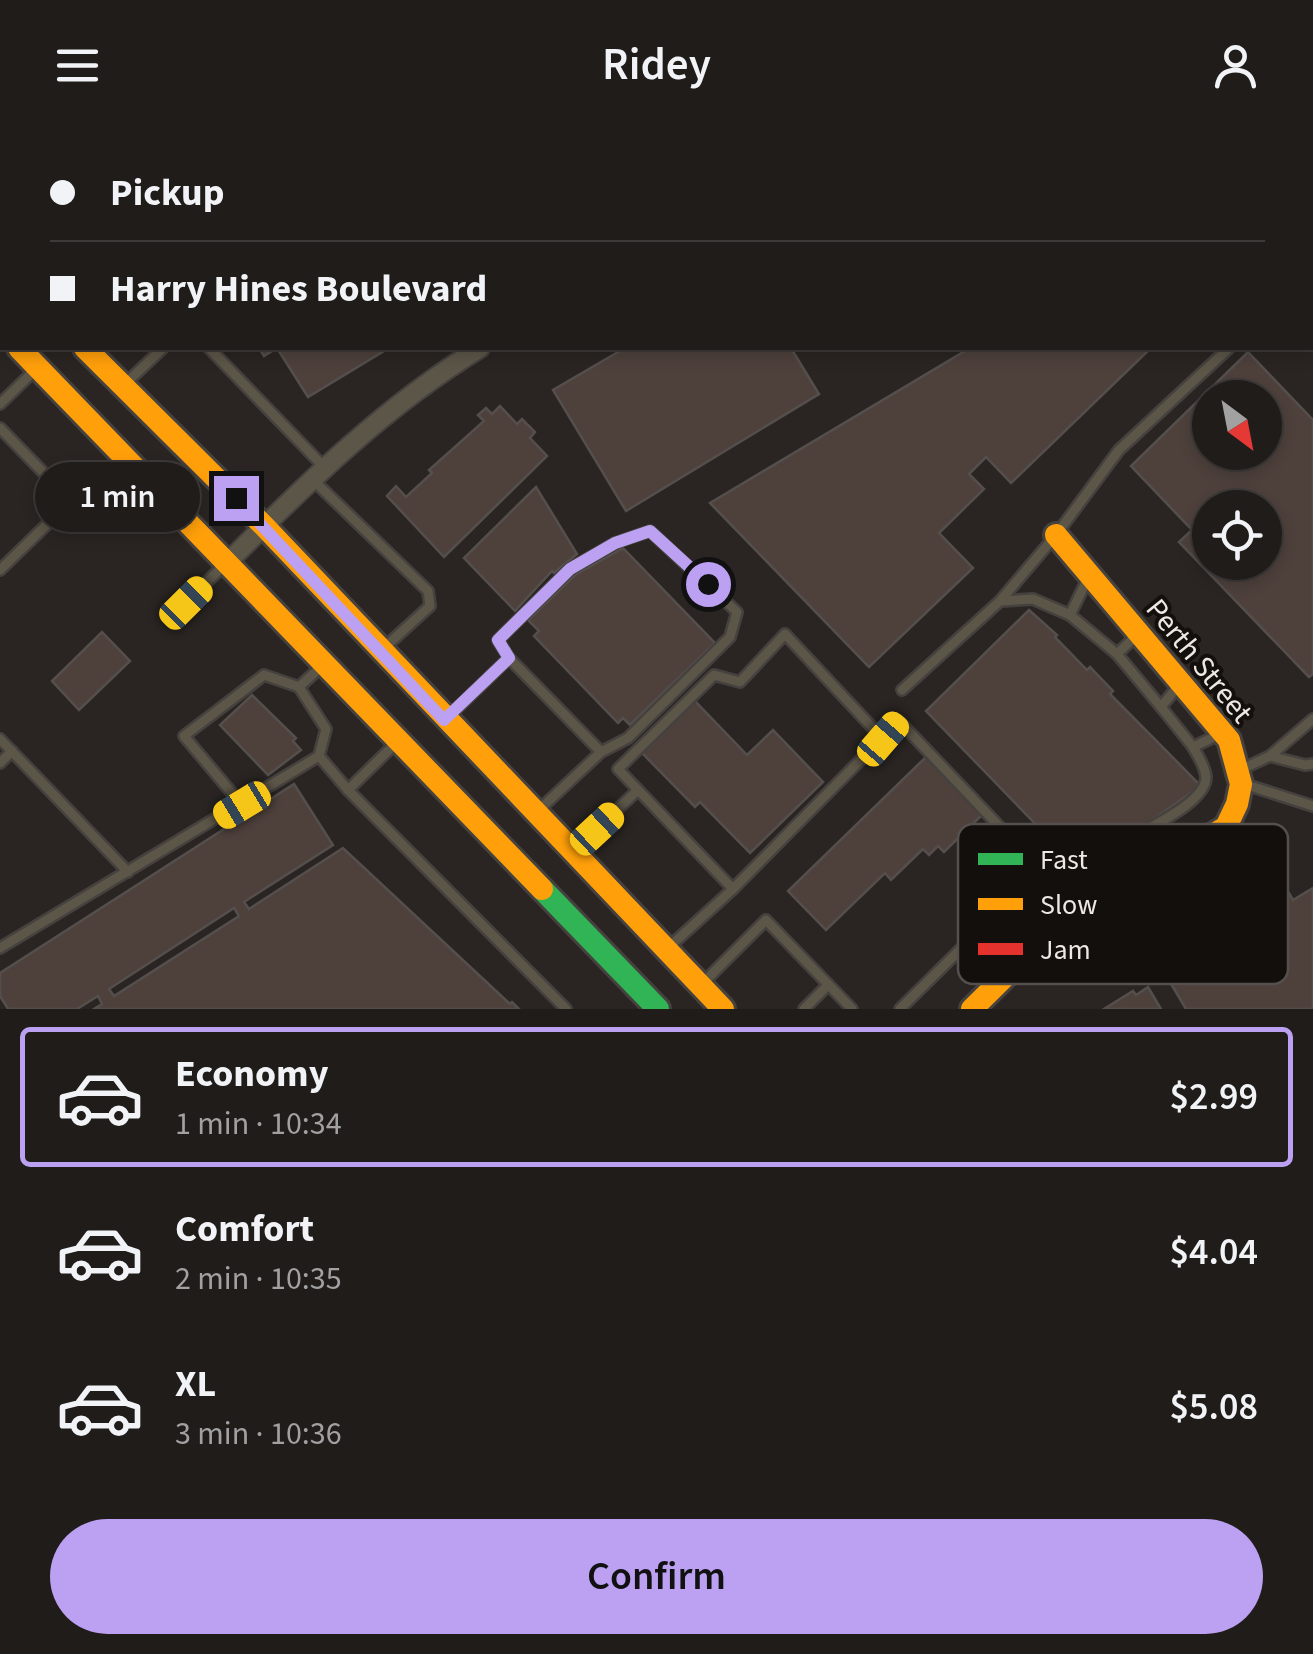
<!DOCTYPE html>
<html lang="en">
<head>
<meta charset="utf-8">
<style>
  body { margin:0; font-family:"Source Sans 3",sans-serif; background:#282523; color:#f1f3f6; height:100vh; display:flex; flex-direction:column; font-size:38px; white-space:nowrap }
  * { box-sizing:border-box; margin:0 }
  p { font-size:32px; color:#a2a1a2 }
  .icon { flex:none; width:55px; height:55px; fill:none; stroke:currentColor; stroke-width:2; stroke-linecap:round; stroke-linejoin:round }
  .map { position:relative; height:879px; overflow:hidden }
  .side { display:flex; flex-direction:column; background:#201c1a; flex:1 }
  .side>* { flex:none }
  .banner { position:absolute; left:0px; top:0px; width:1315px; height:220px; box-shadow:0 5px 15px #0003,0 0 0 2px #3d3a39; display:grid; align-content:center; height:220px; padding:0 50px; background:#201c1a }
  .needle { width:65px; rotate:148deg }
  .buttons { position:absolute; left:1192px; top:250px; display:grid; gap:20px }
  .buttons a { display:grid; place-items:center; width:90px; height:90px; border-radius:50%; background:#201c1a; box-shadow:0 5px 15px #0003,0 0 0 2px #3d3a39; font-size:50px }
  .end { position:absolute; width:45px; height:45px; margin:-22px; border:12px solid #bca0f2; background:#111; box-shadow:0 0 0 5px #111 }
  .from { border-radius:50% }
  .bubble { position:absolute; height:70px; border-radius:35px; background:#201c1a; box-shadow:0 5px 15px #0003,0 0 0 2px #3d3a39; font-size:32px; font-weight:600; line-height:70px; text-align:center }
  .car { position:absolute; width:30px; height:60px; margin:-30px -15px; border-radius:12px; box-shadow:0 0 8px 2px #0007; background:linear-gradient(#f5c518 24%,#345 0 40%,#f5c518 0 76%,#345 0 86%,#f5c518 0) }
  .banner b { display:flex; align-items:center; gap:35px; height:95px; font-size:38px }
  .banner b+b { border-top:2px solid #3d3a39 }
  .banner i { width:25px; height:25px; background:#f1f3f6 }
  ul { padding:18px 0 0; list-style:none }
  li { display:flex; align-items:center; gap:30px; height:140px; margin:0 20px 15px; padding:0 30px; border:5px solid transparent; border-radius:10px }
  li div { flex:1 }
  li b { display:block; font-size:38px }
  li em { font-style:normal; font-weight:600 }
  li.on { border-color:#bca0f2 }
  li>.icon { width:90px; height:90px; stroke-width:1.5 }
  .primary-button { display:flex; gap:20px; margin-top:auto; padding:20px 50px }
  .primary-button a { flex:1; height:115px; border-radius:60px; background:#bca0f2; color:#111; font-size:40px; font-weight:600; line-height:115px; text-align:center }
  header { display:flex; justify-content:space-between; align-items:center; height:130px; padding:0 50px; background:#201c1a; font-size:45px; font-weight:600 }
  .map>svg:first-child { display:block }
</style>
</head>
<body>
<header><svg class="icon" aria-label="menu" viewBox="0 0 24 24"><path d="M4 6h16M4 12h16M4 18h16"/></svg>Ridey<svg class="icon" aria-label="person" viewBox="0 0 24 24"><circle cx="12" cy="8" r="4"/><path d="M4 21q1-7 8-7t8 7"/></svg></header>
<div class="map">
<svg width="1313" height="879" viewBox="0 0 1313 879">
  <rect width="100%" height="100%" fill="#2a2522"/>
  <g fill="#4e413c" stroke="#544f4d" stroke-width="2.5" fill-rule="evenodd">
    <path d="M145 0H380L376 2Z"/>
    <path d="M396 0H607L608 2H392Z"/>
    <path d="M991 0H1241L1237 2Z"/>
    <path d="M259 218H389L308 267 277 218 264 226Z"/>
    <path d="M625 218H791L819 264 626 381 553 260Z"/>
    <path d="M970 218H1151L1011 353 986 327 969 344 984 359 939 403 973 438 869 537 710 373Z"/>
    <path d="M1248 222 1313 290V544L1309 547 1179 412 1192 400 1131 336ZM1210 268H1265V322H1210ZM1210 378H1265V432H1210Z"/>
    <path d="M500 276 517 294 522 289 535 302 530 308 547 326 444 427 387 366 396 356 406 367 432 343 429 340 484 291 478 285 486 278 492 284Z"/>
    <path d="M536 357 577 424 554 443 552 441 515 481 464 428Z"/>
    <path d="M623 418 715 513 630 595 623 588 618 593 534 506 539 501 528 490 575 445Z"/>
    <path d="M1029 480 1057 505 1055 507 1087 540 1090 537 1113 561 1110 564 1201 656 1080 740 926 581Z"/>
    <path d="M102 502 130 531 79 580 52 551Z"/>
    <path d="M252 565 296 608 293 611 301 620 268 645 220 595Z"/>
    <path d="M695 571 747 625 773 600 823 652 750 723 700 672 695 677 642 623Z"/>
    <path d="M927 626 983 684 944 722 938 716 929 725 923 719 891 750 885 743 826 800 788 761Z"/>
    <path d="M294 654 333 715 244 772 249 779 343 718 510 874 512 872 519 879H94L102 874 98 866 77 879H8L0 866V843ZM234 778 239 786 114 866 109 859Z"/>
    <path d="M1313 758V879H1186L1168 849 1195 832 1192 827 1210 815 1214 821 1273 785 1268 776 1289 763 1293 770Z"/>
    <path d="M1148 857 1161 879H1104L1133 861 1136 865Z"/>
  </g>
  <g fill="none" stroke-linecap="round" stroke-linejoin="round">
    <g stroke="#45413e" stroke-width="14">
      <g id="lane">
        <path d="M949 0 951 2"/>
        <path d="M0 2 2 4"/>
        <path d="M767 2 771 0"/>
        <path d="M1312 141H1313"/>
        <path d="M209 218 324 337"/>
        <path d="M125 254 163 218"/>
        <path d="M0 274 36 239"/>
        <path d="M0 298 71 371 0 440"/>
        <path d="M312 349 428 461 430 476 385 517"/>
        <path d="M1088 448 1070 485 1117 524 1137 505"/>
        <path d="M1001 471 1033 469 1070 485"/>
        <path d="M186 473 222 437"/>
        <path d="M1117 524 1161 577"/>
        <path d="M1179 555 1161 577 1193 617 1220 604"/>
        <path d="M299 557 323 535"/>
        <path d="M902 560 1000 471 1056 405 1119 320 1229 218"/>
        <path d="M447 588 509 528"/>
        <path d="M0 609 128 742"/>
        <path d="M396 613 348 660 566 879"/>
        <path d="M1270 626 1305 635 1313 634"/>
        <path d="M0 633 12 621"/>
        <path d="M1242 639 1270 626 1313 589"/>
        <path d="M1244 654 1313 676"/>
        <path d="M242 675 184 606 264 545 299 557 326 599 319 626"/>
        <path d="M539 680 601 622 628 608 730 507 737 482 650 401 615 413 570 439 498 510 509 528 601 622"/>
        <path d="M1132 708C1151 696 1206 672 1206 647 1205 636 1198 626 1193 617"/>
        <path d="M574 720 638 660"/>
        <path d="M733 759 618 639 714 545 740 552 785 504 883 609"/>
        <path d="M1074 786 1056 756 1132 708 1152 738"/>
        <path d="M0 818 319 626 348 660"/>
        <path d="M668 818 733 759 899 591 1056 756 984 796"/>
        <path d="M704 852 766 790 852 879"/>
        <path d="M804 879 828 855"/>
        <path d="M900 879 984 796 1015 831"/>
      </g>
    </g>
    <g stroke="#45413e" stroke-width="22">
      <g id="street">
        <path d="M833 2 837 0"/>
        <path d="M228 432C307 353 385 276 480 218"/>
      </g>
    </g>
    <g stroke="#45413e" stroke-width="28">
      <path id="fast" d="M542 759 658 879"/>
    </g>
    <g stroke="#45413e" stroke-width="28">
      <g id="slow">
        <path d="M0 197 2 200"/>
        <path d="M19 218 542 759"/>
        <path d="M85 218 264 396 723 879"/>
        <path d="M972 879 1047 805 1226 697 1237 674 1241 654 1229 610 1056 405"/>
      </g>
    </g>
    <g stroke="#45413e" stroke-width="28">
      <path id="jam" d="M0 129 2 131"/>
    </g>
    <use href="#lane" stroke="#5c5648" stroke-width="9"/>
    <use href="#street" stroke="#5c5648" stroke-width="18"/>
    <use href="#fast" stroke="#30b455" stroke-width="22"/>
    <use href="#slow" stroke="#ff9f0a" stroke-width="22"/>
    <use href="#jam" stroke="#e5322d" stroke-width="22"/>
  </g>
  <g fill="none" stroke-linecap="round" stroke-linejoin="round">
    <path stroke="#bca0f2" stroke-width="12" d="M236 368 444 590 509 528 498 510 570 439 615 413 650 401 708 454"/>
  </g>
  <g text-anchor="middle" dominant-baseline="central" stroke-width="8" stroke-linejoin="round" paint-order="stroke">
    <g font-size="30" fill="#eee7e4" stroke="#130f0c">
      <text transform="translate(1199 531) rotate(51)">Perth Street</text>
    </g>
  </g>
  <rect x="958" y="694" width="330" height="160" rx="15" fill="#130f0c" stroke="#55504d" stroke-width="2.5"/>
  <rect x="978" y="723" width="45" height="12" fill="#30b455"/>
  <rect x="978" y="768" width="45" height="12" fill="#ff9f0a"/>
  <rect x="978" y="813" width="45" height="12" fill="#e5322d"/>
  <g font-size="28" fill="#eee7e4">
    <text x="1040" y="739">Fast</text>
    <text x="1040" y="784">Slow</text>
    <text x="1040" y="829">Jam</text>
  </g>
</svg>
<div class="buttons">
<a><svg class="needle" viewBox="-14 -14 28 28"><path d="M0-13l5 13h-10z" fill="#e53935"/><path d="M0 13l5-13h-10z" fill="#a2a1a2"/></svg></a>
<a><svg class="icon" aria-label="locate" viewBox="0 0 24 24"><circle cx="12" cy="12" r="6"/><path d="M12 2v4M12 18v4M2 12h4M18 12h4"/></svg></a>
</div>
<i class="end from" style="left:708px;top:454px"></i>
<i class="end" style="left:236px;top:368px"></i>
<div class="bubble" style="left:35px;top:332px;width:165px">1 min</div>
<i class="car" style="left:186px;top:473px;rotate:45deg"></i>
<i class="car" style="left:883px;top:609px;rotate:41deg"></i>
<i class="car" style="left:242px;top:675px;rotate:239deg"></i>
<i class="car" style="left:597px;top:699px;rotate:47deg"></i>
<div class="banner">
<b><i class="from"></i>Pickup</b>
<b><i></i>Harry Hines Boulevard</b>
</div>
</div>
<section class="side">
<ul>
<li class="on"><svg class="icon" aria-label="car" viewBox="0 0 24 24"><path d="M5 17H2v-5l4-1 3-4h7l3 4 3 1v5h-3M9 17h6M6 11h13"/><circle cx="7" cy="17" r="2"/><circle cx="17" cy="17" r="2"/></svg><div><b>Economy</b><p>1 min · 10:34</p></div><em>$2.99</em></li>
<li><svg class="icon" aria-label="car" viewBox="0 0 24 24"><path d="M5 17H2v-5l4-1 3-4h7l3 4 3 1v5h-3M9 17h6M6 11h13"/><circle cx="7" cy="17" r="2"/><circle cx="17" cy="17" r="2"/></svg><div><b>Comfort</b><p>2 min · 10:35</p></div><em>$4.04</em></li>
<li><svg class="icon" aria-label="car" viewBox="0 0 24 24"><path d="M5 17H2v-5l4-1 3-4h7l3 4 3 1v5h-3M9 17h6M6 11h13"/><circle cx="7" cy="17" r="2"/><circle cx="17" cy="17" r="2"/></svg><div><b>XL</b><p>3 min · 10:36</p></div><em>$5.08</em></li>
</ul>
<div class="primary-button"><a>Confirm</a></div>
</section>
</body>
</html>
